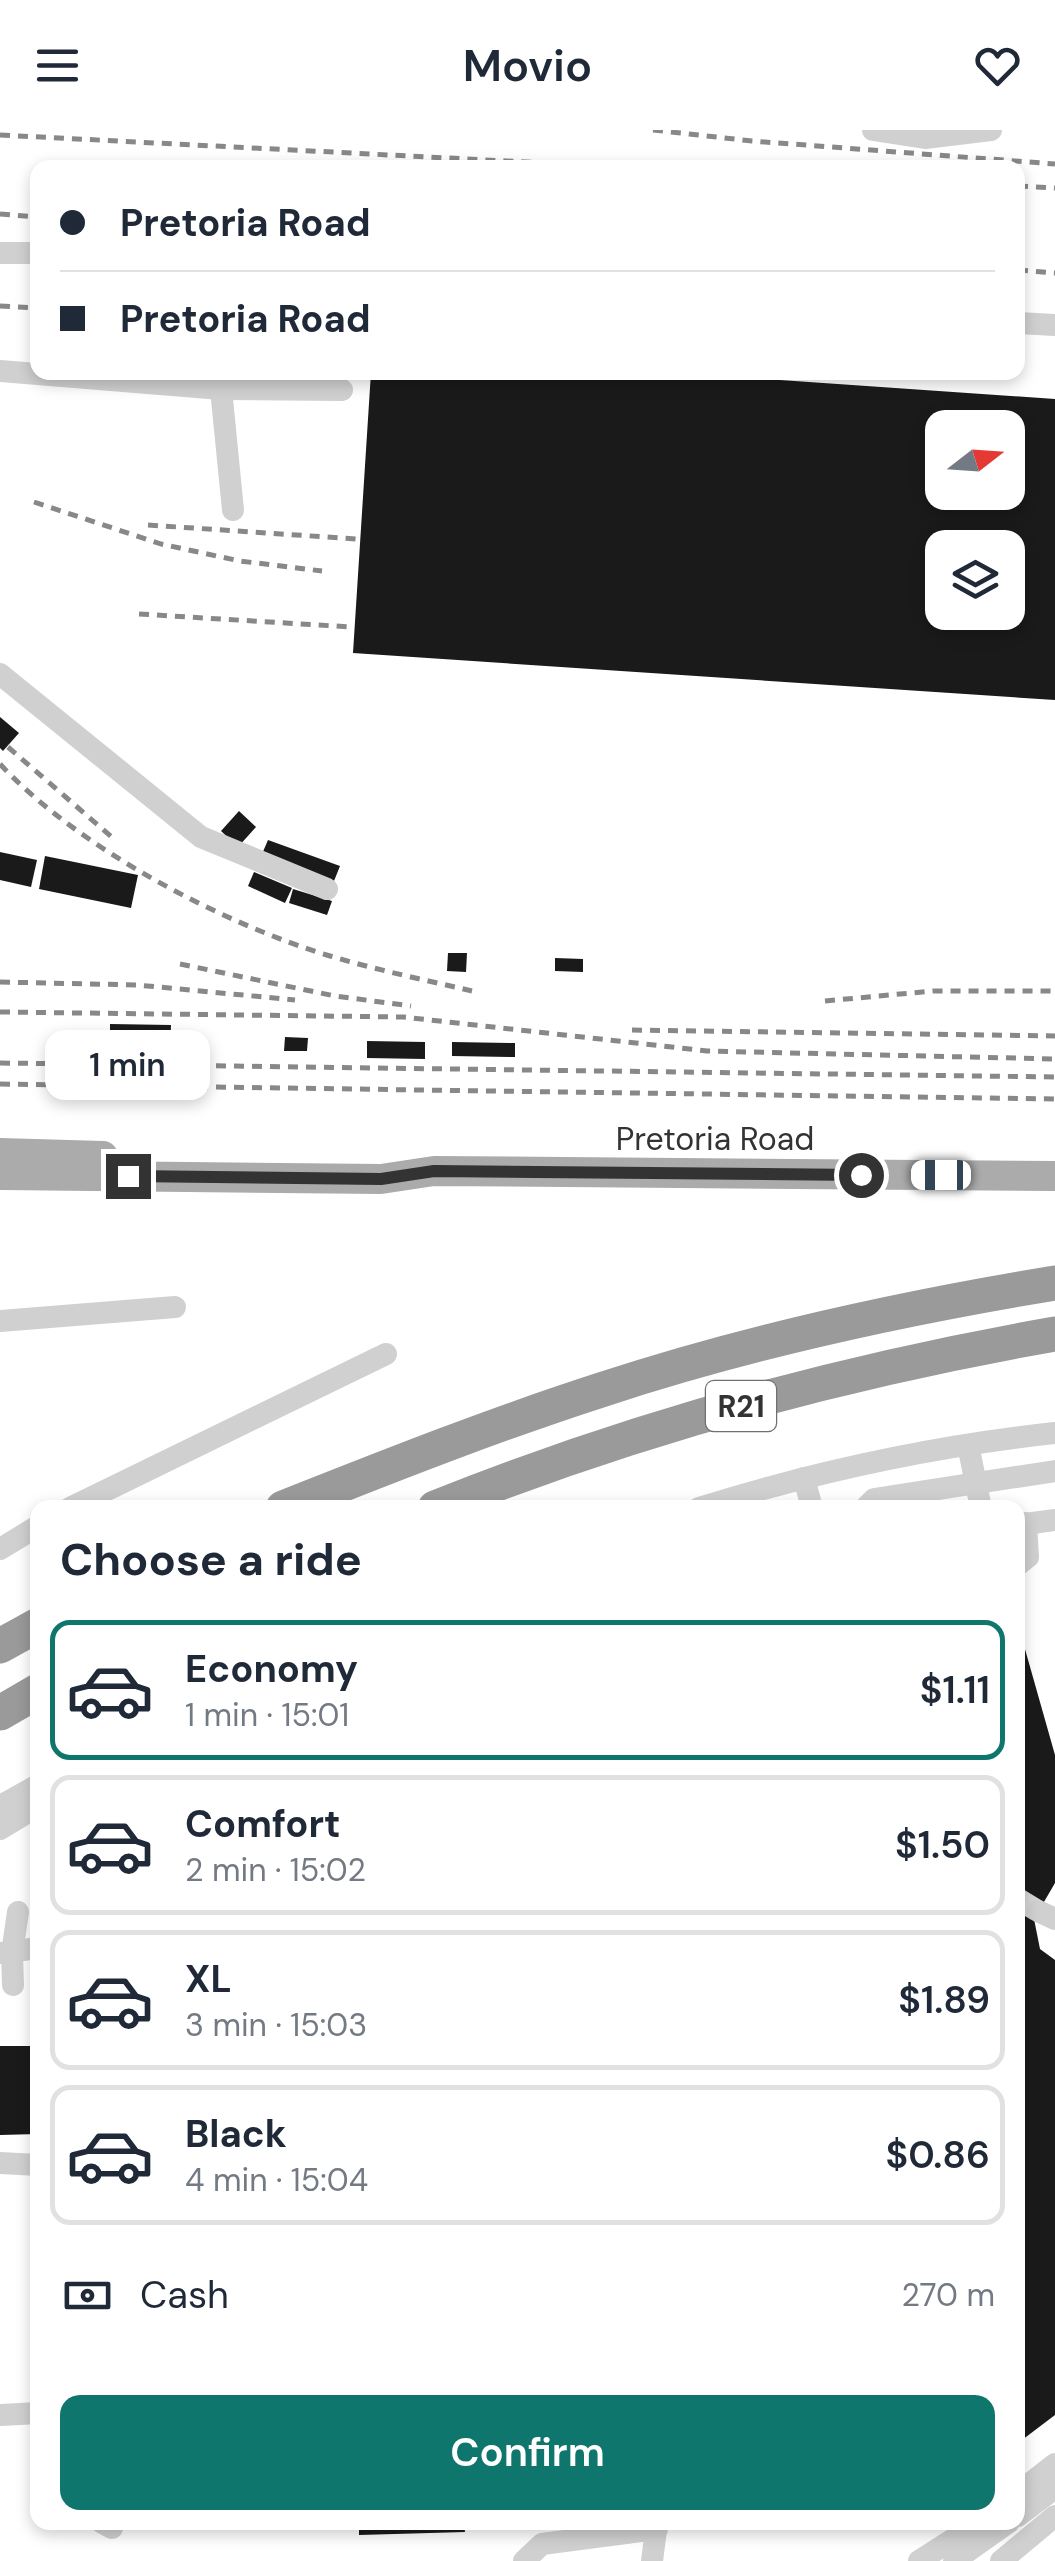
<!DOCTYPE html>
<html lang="en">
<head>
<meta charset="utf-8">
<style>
  body { margin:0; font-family:"DM Sans",sans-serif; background:#f2f2f3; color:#1f2937; height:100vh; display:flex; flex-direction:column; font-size:38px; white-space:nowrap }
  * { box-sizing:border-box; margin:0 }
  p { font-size:32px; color:#747a83 }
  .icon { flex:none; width:55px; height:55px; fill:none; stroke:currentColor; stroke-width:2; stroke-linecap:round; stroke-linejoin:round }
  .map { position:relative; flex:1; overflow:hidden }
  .side { position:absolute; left:30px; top:1370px; width:995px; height:1030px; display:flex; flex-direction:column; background:#fff; border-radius:20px; box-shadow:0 5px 15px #0003 }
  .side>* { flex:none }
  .hud { position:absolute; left:30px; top:30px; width:995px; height:220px; border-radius:20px; box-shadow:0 5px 15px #0003; display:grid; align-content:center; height:220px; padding:0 30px; background:#fff }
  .needle { width:65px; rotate:73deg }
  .buttons { position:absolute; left:925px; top:280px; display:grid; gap:20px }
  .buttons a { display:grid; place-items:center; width:100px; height:100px; border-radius:20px; background:#fff; box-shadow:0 5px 15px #0003; font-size:50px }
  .end { position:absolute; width:45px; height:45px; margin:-22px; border:12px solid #333; background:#fff; box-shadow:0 0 0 5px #fff }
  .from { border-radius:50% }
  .bubble { position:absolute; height:70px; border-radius:20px; background:#fff; box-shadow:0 5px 15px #0003; font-size:32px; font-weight:600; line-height:70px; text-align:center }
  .car { position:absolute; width:30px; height:60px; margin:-30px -15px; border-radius:12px; box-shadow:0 0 8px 2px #0007; background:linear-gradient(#fff 24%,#345 0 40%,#fff 0 76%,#345 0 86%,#fff 0) }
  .hud b { display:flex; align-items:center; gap:35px; height:95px; font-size:38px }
  .hud b+b { border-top:2px solid #e0e1e3 }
  .hud i { width:25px; height:25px; background:#1f2937 }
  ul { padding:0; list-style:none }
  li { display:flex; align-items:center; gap:30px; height:140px; margin:0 20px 15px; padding:0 10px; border:5px solid #e0e1e3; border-radius:20px }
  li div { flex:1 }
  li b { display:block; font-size:38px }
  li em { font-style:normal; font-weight:600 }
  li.current { border-color:#0f766e }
  li>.icon { width:90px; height:90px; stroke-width:1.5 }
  h2 { padding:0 30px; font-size:45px; line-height:120px }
  .pay { display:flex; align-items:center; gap:25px; height:110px; padding:0 30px; font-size:38px }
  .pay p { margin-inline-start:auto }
  .cta { display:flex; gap:20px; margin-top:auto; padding:20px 30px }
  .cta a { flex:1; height:115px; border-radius:20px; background:#0f766e; color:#fff; font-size:40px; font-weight:600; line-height:115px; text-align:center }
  header { display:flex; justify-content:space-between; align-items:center; height:130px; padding:0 30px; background:#fff; font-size:45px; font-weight:600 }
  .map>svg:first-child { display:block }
</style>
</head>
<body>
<header><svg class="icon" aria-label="menu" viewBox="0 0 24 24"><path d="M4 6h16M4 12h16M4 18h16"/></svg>Movio<svg class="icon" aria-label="heart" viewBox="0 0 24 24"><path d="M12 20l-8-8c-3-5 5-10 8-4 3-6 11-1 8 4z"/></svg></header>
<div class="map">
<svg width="1055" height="2431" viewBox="0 0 1055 2431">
  <rect width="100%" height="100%" fill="#fff"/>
  <g fill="#1a1a1a" fill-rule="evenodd">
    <path d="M371 242H666L1055 269V570L353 523ZM942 298H1008V362H942ZM942 418H1008V482H942Z"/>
    <path d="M0 587 19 603 3 621 0 618Z"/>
    <path d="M239 681 256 697 238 717 221 701Z"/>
    <path d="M268 710 340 736 334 751 262 724Z"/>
    <path d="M0 722 37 730 31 757 0 750Z"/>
    <path d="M45 726 138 745 131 778 39 759Z"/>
    <path d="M254 742 292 758 285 773 248 756Z"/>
    <path d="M293 759 332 771 327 785 289 773Z"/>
    <path d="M448 823H467L466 842 447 841Z"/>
    <path d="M555 828 583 829V842L555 841Z"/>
    <path d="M110 894 171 895 170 924 110 923Z"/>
    <path d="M285 907 308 908 307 921H284Z"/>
    <path d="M367 911 425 912V929L367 928Z"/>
    <path d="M452 912 515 913V927L452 926Z"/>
    <path d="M1019 1498 1055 1625V1753L1034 1789 1040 1819 1055 1830V2285L1018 2313Z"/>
    <path d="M0 1916H38V2004L0 2005Z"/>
    <path d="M359 2392H464L465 2402 359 2405Z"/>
  </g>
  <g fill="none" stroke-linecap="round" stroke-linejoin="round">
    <path stroke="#d6d6d6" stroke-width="22" stroke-dasharray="22 11" stroke-linecap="butt" d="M1018 1769 1038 1781"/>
    <g stroke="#d0d0d0" stroke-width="22">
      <path d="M873 0 925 8 991 0"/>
      <path d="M0 123H38"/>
      <path d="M1018 193 1055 195"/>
      <path d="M0 241 221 259 342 260"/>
      <path d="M221 259 233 380"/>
      <path d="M0 544 201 707 327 759"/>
      <path d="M0 1191 175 1177"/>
      <path d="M968 1315 981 1378"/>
      <path d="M804 1348 812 1378"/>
      <path d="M70 1378 386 1224"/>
      <path d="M699 1378C814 1342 935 1316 1055 1303"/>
      <path d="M865 1378 874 1369 1055 1341"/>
      <path d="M1018 1395 1055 1390"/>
      <path d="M0 1419 38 1396"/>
      <path d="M1018 1435 1028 1427 1026 1393"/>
      <path d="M0 1676 38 1655"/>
      <path d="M0 1699 38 1676"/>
      <path d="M1038 1781 1055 1789"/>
      <path d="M0 1823 38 1818"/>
      <path d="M13 1855 12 1823 18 1782"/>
      <path d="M0 2033 38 2035"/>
      <path d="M1 2285 38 2283"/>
      <path d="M1018 2363 1055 2334"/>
      <path d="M1018 2386 1055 2358"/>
      <path d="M101 2392 112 2398"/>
      <path d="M524 2431 542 2414 657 2399"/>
      <path d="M652 2431 657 2392"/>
      <path d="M919 2431 980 2392"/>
      <path d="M954 2431 1009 2392"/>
      <path d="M1001 2431 1055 2386"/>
    </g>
    <g stroke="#ababab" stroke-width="30">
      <path d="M0 1023 103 1026"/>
      <path d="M0 1045 381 1049 434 1041 1055 1046"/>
    </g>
    <g stroke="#9a9a9a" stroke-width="35">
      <path d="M283 1378C389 1336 495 1294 604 1259 750 1211 903 1178 1055 1153"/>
      <path d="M435 1378C634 1298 844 1241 1055 1204"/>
      <path d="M0 1516 38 1495"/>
      <path d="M0 1583 38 1561"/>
    </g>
    <g stroke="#888" stroke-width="5" stroke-dasharray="10 8" stroke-linecap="butt">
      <path d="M653 0 752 11 1055 34"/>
      <path d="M0 5 643 38"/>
      <path d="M1018 56 1055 58"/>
      <path d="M0 84 38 87"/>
      <path d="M1018 140 1055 143"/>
      <path d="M0 176 38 178"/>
      <path d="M34 372 161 414 240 431 322 441"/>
      <path d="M148 395 356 409"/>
      <path d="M139 484 351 497"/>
      <path d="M8 617 114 709"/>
      <path d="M0 634C78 718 221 793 330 826 377 840 425 850 472 861"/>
      <path d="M180 834 335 866 411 876"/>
      <path d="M0 852 137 855 295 870"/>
      <path d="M825 871 933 861H1055"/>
      <path d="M0 882 403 887 707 921 1055 929"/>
      <path d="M632 900 1055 906"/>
      <path d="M0 933 1055 947"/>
      <path d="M0 954 1055 969"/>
    </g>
  </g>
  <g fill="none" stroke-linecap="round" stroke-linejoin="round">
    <path stroke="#333" stroke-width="12" d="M128 1046 381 1049 434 1041 861 1045"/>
  </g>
  <g text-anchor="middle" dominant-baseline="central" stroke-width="10" stroke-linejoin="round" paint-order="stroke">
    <rect fill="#fff" stroke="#707070" stroke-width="2.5" x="706" y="1251" width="70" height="50" rx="8"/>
    <g font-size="30" font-weight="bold" fill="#333">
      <text x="741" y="1276">R21</text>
    </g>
    <g font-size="32" fill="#333" stroke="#fff">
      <text x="715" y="1009">Pretoria Road</text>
    </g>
  </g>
</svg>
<div class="buttons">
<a><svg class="needle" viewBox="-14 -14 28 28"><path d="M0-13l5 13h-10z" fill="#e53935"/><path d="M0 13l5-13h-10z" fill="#747a83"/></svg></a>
<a><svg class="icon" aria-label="layers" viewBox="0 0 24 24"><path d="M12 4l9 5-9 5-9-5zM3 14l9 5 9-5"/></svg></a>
</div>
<i class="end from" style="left:861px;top:1045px"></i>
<i class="end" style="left:128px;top:1046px"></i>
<div class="bubble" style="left:45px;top:900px;width:165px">1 min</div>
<i class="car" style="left:941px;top:1045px;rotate:270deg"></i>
<div class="hud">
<b><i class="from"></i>Pretoria Road</b>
<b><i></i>Pretoria Road</b>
</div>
<section class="side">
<h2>Choose a ride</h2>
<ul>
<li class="current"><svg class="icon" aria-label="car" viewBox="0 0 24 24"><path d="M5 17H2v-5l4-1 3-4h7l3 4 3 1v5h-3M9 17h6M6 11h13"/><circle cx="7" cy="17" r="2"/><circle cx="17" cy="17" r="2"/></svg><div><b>Economy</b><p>1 min · 15:01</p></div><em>$1.11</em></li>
<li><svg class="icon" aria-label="car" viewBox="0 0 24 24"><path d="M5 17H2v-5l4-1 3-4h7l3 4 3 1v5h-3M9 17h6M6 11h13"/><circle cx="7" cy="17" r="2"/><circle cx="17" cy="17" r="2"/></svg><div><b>Comfort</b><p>2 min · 15:02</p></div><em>$1.50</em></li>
<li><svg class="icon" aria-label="car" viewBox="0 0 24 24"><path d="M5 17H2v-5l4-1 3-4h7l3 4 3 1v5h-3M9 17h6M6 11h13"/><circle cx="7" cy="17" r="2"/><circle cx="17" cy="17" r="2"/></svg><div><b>XL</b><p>3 min · 15:03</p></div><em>$1.89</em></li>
<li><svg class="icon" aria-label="car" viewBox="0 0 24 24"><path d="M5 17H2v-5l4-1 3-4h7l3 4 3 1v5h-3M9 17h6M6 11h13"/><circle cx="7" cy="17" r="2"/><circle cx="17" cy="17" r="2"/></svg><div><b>Black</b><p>4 min · 15:04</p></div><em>$0.86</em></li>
</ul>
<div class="pay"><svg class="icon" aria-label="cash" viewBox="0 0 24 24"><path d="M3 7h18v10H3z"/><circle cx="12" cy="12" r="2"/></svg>Cash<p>270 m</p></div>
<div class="cta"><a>Confirm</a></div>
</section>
</div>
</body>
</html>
